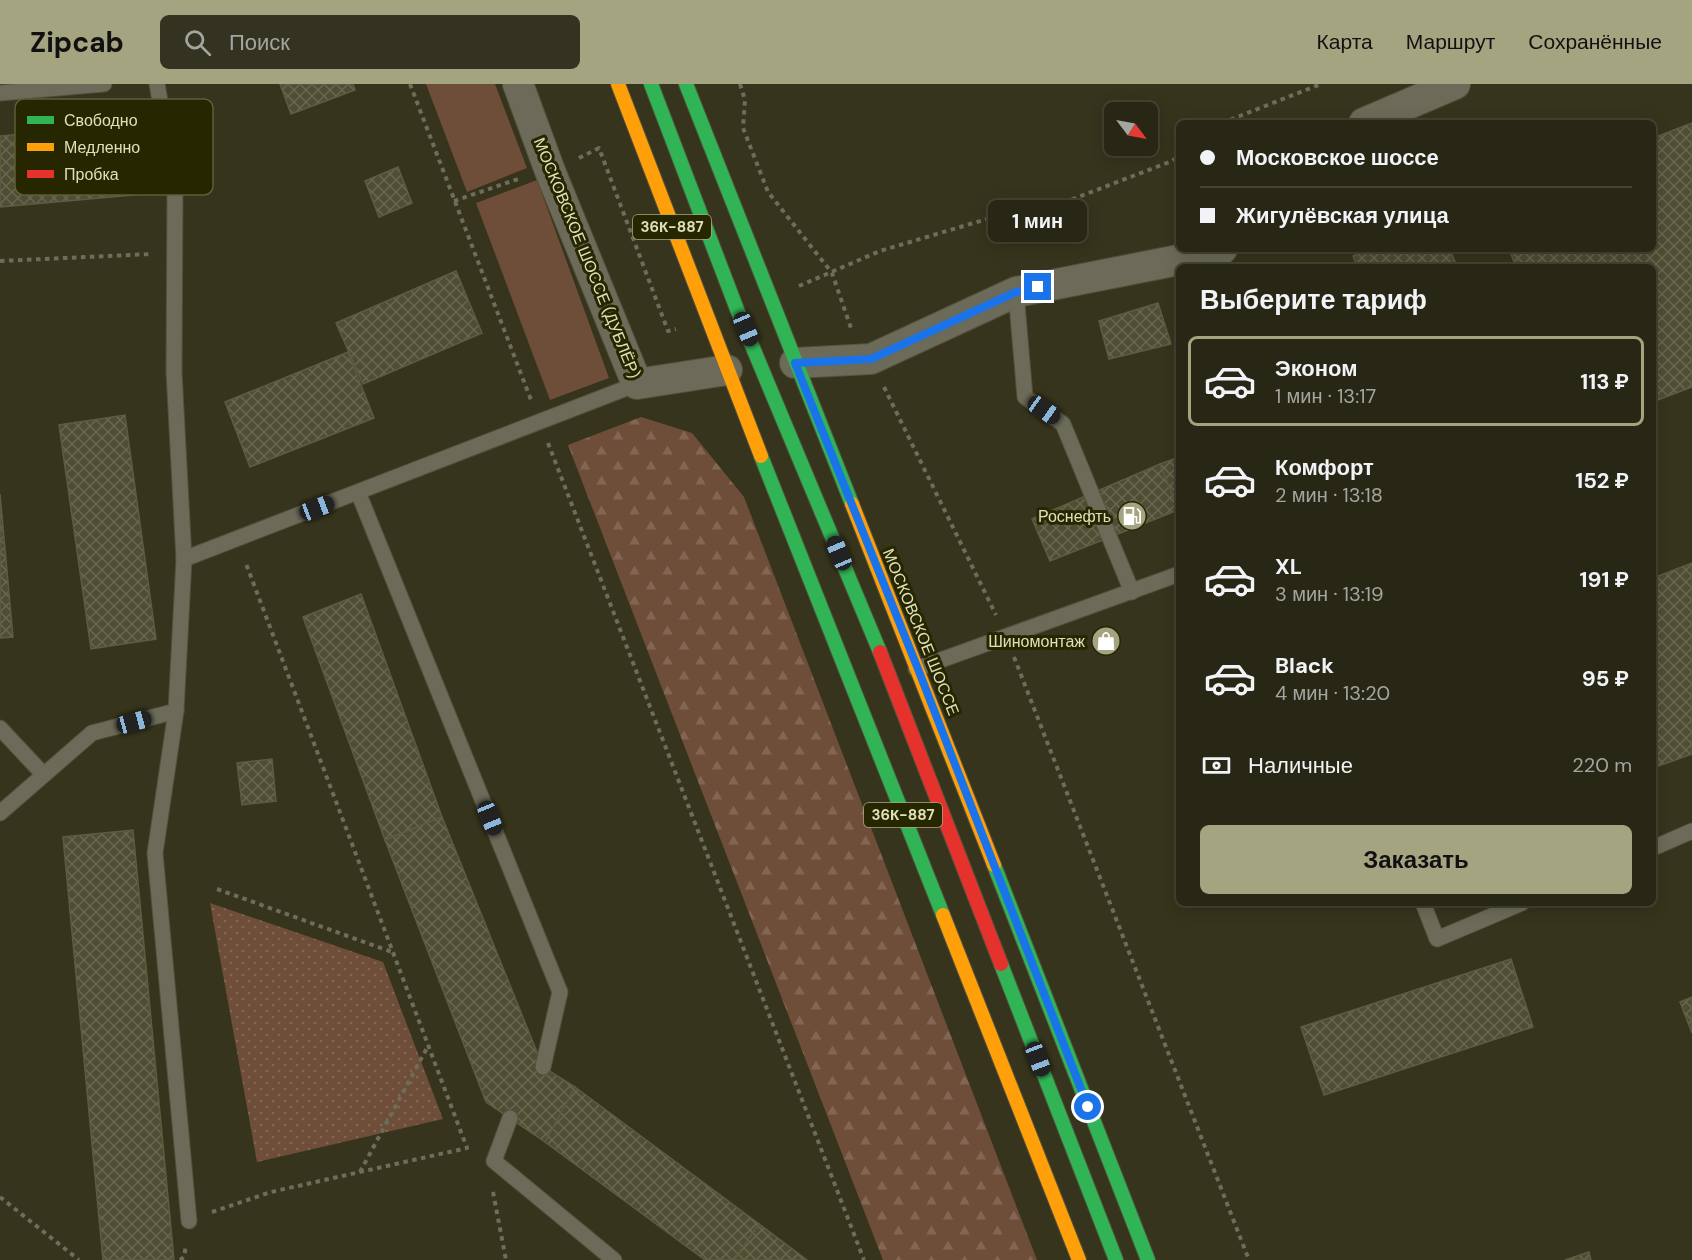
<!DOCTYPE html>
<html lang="ru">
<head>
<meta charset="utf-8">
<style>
  body { margin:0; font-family:"DM Sans",sans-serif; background:#343322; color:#f1f3f6; height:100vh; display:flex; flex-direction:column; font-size:22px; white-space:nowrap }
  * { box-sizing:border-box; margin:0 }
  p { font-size:20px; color:#a5a5a0 }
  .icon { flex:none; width:33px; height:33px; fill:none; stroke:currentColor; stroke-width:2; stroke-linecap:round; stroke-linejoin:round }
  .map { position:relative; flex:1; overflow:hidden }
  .details { position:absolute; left:1176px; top:180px; width:480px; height:642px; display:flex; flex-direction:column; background:#282715; border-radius:9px; box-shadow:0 3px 15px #0003,0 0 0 2px #444434 }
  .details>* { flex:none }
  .banner { position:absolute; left:1176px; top:36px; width:480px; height:132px; border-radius:9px; box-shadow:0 3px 15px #0003,0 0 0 2px #444434; display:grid; align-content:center; height:132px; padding:0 24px; background:#282715 }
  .needle { width:39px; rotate:122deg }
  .controls { position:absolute; left:1104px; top:18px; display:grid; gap:12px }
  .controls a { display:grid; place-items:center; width:54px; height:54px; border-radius:9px; background:#282715; box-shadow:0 3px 15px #0003,0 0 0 2px #444434; font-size:30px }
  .end { position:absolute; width:27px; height:27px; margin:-14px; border:8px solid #1a73e8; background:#fff; box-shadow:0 0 0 3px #fff }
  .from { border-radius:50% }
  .bubble { position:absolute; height:42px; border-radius:9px; background:#282715; box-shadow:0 3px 15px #0003,0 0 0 2px #444434; font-size:20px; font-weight:700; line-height:42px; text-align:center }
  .car { position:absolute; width:18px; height:36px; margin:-18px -9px; border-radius:8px; box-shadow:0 0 4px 2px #0007; background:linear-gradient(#222 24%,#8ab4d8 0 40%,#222 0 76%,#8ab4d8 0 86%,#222 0) }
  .banner b { display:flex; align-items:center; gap:21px; height:57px; font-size:22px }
  .banner b+b { border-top:2px solid #444434 }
  .banner i { width:15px; height:15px; background:#f1f3f6 }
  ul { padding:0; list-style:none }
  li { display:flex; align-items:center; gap:18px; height:90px; margin:0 12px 9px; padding:0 12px; border:3px solid transparent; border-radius:9px }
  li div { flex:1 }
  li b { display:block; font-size:22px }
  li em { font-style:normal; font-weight:700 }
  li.current { border-color:#a4a481 }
  li>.icon { width:54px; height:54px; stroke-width:1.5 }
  h2 { padding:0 24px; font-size:27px; line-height:72px }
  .pay { display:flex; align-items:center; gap:15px; height:66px; padding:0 24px; font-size:22px }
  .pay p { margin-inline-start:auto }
  .primary-button { display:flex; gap:12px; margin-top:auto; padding:12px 24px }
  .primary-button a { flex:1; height:69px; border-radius:9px; background:#a4a481; color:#111; font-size:24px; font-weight:700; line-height:69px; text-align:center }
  header { display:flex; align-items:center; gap:36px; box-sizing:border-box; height:84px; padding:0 30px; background:#a4a481; color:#111 }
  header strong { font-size:28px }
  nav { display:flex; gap:33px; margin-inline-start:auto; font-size:21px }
  .search { width:420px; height:54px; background:#343322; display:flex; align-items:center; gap:15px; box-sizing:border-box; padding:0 21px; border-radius:9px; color:#a5a5a0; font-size:22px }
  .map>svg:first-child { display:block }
</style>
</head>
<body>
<header>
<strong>Zipcab</strong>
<div class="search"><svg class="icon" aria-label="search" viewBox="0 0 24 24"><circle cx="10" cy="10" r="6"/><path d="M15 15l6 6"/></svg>Поиск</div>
<nav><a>Карта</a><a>Маршрут</a><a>Сохранённые</a></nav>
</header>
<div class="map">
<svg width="1692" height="1176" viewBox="0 0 1692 1176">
  <defs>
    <pattern id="forest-firs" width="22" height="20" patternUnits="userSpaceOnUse" patternTransform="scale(1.5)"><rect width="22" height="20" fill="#6e4d39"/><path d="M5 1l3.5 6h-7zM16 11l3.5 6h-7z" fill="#826653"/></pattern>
    <pattern id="park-dots" width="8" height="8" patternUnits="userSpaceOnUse" patternTransform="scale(1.5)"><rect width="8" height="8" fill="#6e4d39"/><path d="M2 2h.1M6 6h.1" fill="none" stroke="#826653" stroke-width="1.8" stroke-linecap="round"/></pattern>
    <pattern id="building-cross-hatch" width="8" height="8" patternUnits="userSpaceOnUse" patternTransform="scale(1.5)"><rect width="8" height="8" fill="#4f4e34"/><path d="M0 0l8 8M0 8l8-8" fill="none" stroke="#68674f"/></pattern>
  </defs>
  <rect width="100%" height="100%" fill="#36341c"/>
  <g fill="#6e4d39">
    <path d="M426 0H495L527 84 467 108Z"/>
    <path d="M537 96 609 294 550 316 476 119Z"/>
  </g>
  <path fill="url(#forest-firs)" d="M641 333 692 349 744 413 1037 1176H883L568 361Z"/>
  <path fill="url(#park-dots)" d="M210 819 383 878 443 1035 257 1078Z"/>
  <g fill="url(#building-cross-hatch)" stroke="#5d5c40" stroke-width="1.5">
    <path d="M280 0H353L355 6 291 30Z"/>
    <path d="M1692 39V303L1653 318V183H1516L1509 165H1653V54Z"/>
    <path d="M138 40 144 110 0 123V52Z"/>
    <path d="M398 83 412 119 379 133 365 97Z"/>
    <path d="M1370 165H1450L1457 183H1357L1353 172Z"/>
    <path d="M456 187 482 249 363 300 336 239Z"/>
    <path d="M1158 219 1171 260 1109 275 1099 237Z"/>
    <path d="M348 268 374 334 250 383 225 318Z"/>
    <path d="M125 331 156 555 91 565 59 341Z"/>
    <path d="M1179 373V426H1178L1160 380Z"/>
    <path d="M1160 380 1178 426 1050 477 1032 435Z"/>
    <path d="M0 410 13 553 0 554Z"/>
    <path d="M1692 479V670L1653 684V494Z"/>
    <path d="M361 510 442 733 385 756 303 533Z"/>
    <path d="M272 675 276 717 242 721 237 679Z"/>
    <path d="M442 733 543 983 575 1003 545 1058 486 1018 385 756Z"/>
    <path d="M133 746 174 1176H103L63 753Z"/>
    <path d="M1511 875 1533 943 1324 1011 1301 943Z"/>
    <path d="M1692 913V949L1680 918Z"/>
    <path d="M575 1003 759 1140 734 1176H705L545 1058Z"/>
    <path d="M759 1140 807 1176H734Z"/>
    <path d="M1589 1168 1591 1176H1565Z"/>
  </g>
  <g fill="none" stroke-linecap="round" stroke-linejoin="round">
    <g stroke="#52513a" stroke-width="17">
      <g id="lane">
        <path d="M157 0 175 102 174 288 184 475"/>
        <path d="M0 9 104 0"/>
        <path d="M1016 208 1025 313 1063 340 1132 508"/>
        <path d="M358 408 560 908 543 983"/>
        <path d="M916 585 1179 490"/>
        <path d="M176 627 155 769 189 1137"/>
        <path d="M0 644 43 690"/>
        <path d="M0 729 92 649 176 627 184 475 637 300"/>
        <path d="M1653 764 1692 747"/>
        <path d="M1423 819 1437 855 1522 819"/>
        <path d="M510 1034 494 1077 614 1176"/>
      </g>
    </g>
    <g stroke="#52513a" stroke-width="32">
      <g id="street">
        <path d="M518 0 550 87 637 300 727 286"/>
        <path d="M1364 39 1455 0"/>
        <path d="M795 279 871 275 1016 208 1219 168 1222 165"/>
      </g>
    </g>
    <g stroke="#52513a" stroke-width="16">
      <g id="fast">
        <path d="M651 0 738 228 880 568"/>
        <path d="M686 0 852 420"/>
        <path d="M761 372 943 831"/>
        <path d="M994 781 1148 1176"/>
        <path d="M1001 880 1116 1176"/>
      </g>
    </g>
    <g stroke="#52513a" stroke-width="16">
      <g id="slow">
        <path d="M618 0 761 372"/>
        <path d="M852 420 994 781"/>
        <path d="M943 831 1079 1176"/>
      </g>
    </g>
    <g stroke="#52513a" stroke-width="16">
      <path id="jam" d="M880 568 1001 880"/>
    </g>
    <g stroke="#6c6d5b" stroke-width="4" stroke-dasharray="4.5 4.5" stroke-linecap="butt">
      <path d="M410 0 531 316"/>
      <path d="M740 0 745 16 743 44 768 108 832 189 851 244"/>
      <path d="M1222 39 1321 0"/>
      <path d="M579 74 599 64 668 247 676 245"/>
      <path d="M454 117 521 94"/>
      <path d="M0 177 152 170"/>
      <path d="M799 202 880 167 997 132 1034 130 1172 77 1179 72"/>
      <path d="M884 303 996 531"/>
      <path d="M548 359 864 1176"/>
      <path d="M1014 573 1249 1176"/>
      <path d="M217 805 392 868"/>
      <path d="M360 1088 428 962"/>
      <path d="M493 1108 506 1176"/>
      <path d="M0 1113 79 1176"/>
      <path d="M212 1128 271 1108 467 1064 245 477"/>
      <path d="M180 1176 184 1173 186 1161"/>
    </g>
    <use href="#lane" stroke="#6c6b59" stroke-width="15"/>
    <use href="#street" stroke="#6c6b59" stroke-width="30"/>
    <use href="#fast" stroke="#30b455" stroke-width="14"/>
    <use href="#slow" stroke="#ff9f0a" stroke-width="14"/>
    <use href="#jam" stroke="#e5322d" stroke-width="14"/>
  </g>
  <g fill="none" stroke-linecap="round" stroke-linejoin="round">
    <path stroke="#1a73e8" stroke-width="8" d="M1038 203 1016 208 871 275 795 279 918 585 1088 1023"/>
  </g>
  <defs>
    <g id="fuel-disc" transform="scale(1.5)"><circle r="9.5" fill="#a4a481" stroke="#262601"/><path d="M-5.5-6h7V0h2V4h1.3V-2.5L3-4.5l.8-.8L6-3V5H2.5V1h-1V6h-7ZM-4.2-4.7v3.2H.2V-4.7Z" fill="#fff"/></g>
    <g id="shop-disc" transform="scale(1.5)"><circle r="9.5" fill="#a4a481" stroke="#262601"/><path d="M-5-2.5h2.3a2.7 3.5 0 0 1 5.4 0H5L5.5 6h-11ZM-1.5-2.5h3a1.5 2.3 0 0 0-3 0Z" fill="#fff"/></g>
  </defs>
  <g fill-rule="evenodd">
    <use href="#fuel-disc" x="1132" y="432"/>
    <use href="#shop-disc" x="1106" y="557"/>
  </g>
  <g text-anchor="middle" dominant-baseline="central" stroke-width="6" stroke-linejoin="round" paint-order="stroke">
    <g fill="#262601" stroke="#a8a880" stroke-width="1.5">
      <rect x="633" y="131" width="78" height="24" rx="4.5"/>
      <rect x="864" y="719" width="78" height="24" rx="4.5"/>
    </g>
    <g font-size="15" font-weight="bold" fill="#dfe0b7">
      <text x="672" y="143">36К-887</text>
      <text x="903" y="731">36К-887</text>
    </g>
    <g font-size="16" fill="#dfe0b7" stroke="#262601">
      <text transform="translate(587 174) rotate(68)">МОСКОВСКОЕ ШОССЕ (ДУБЛЁР)</text>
      <text transform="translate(921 548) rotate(68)">МОСКОВСКОЕ ШОССЕ</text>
    </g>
    <g font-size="16" fill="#dfe0b7" stroke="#262601" text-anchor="end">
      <text x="1111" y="432">Роснефть</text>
      <text x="1085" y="557">Шиномонтаж</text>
    </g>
  </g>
  <rect x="15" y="15" width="198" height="96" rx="9" fill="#262601" stroke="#5e5e38" stroke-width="1.5"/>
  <rect x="27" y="32" width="27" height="8" fill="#30b455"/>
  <rect x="27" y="59" width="27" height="8" fill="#ff9f0a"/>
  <rect x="27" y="86" width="27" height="8" fill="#e5322d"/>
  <g font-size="16" fill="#dfe0b7">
    <text x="64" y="42">Свободно</text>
    <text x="64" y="69">Медленно</text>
    <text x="64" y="96">Пробка</text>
  </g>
</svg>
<div class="controls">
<a><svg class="needle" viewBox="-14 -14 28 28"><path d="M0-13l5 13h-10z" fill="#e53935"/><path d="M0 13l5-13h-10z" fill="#a5a5a0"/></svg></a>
</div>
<i class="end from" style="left:1088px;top:1023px"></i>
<i class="end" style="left:1038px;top:203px"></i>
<div class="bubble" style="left:988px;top:116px;width:99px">1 мин</div>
<i class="car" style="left:746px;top:245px;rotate:157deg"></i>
<i class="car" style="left:1044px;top:326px;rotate:125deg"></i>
<i class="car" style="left:317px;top:424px;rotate:69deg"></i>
<i class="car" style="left:839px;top:469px;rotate:337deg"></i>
<i class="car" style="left:134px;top:638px;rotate:75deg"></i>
<i class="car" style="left:490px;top:734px;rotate:158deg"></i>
<i class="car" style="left:1038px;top:975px;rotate:159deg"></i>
<div class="banner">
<b><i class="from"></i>Московское шоссе</b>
<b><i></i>Жигулёвская улица</b>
</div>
<section class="details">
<h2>Выберите тариф</h2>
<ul>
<li class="current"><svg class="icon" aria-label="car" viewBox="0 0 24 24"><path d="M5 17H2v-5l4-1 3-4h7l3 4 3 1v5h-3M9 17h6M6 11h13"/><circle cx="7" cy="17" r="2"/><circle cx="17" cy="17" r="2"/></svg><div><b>Эконом</b><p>1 мин · 13:17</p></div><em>113 ₽</em></li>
<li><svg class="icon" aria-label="car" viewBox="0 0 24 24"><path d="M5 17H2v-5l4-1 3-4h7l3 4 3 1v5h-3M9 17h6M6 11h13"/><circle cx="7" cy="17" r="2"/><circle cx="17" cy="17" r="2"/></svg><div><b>Комфорт</b><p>2 мин · 13:18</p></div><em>152 ₽</em></li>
<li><svg class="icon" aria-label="car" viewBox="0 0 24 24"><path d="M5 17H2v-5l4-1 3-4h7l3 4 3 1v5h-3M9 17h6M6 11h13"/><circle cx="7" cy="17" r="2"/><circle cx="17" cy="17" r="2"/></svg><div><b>XL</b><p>3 мин · 13:19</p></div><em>191 ₽</em></li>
<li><svg class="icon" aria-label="car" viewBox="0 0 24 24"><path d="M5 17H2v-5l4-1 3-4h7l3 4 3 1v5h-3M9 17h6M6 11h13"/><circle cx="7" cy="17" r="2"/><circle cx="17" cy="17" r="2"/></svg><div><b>Black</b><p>4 мин · 13:20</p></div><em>95 ₽</em></li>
</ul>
<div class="pay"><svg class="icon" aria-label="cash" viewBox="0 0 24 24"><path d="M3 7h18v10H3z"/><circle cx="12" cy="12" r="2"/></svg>Наличные<p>220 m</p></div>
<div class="primary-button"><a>Заказать</a></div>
</section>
</div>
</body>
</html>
